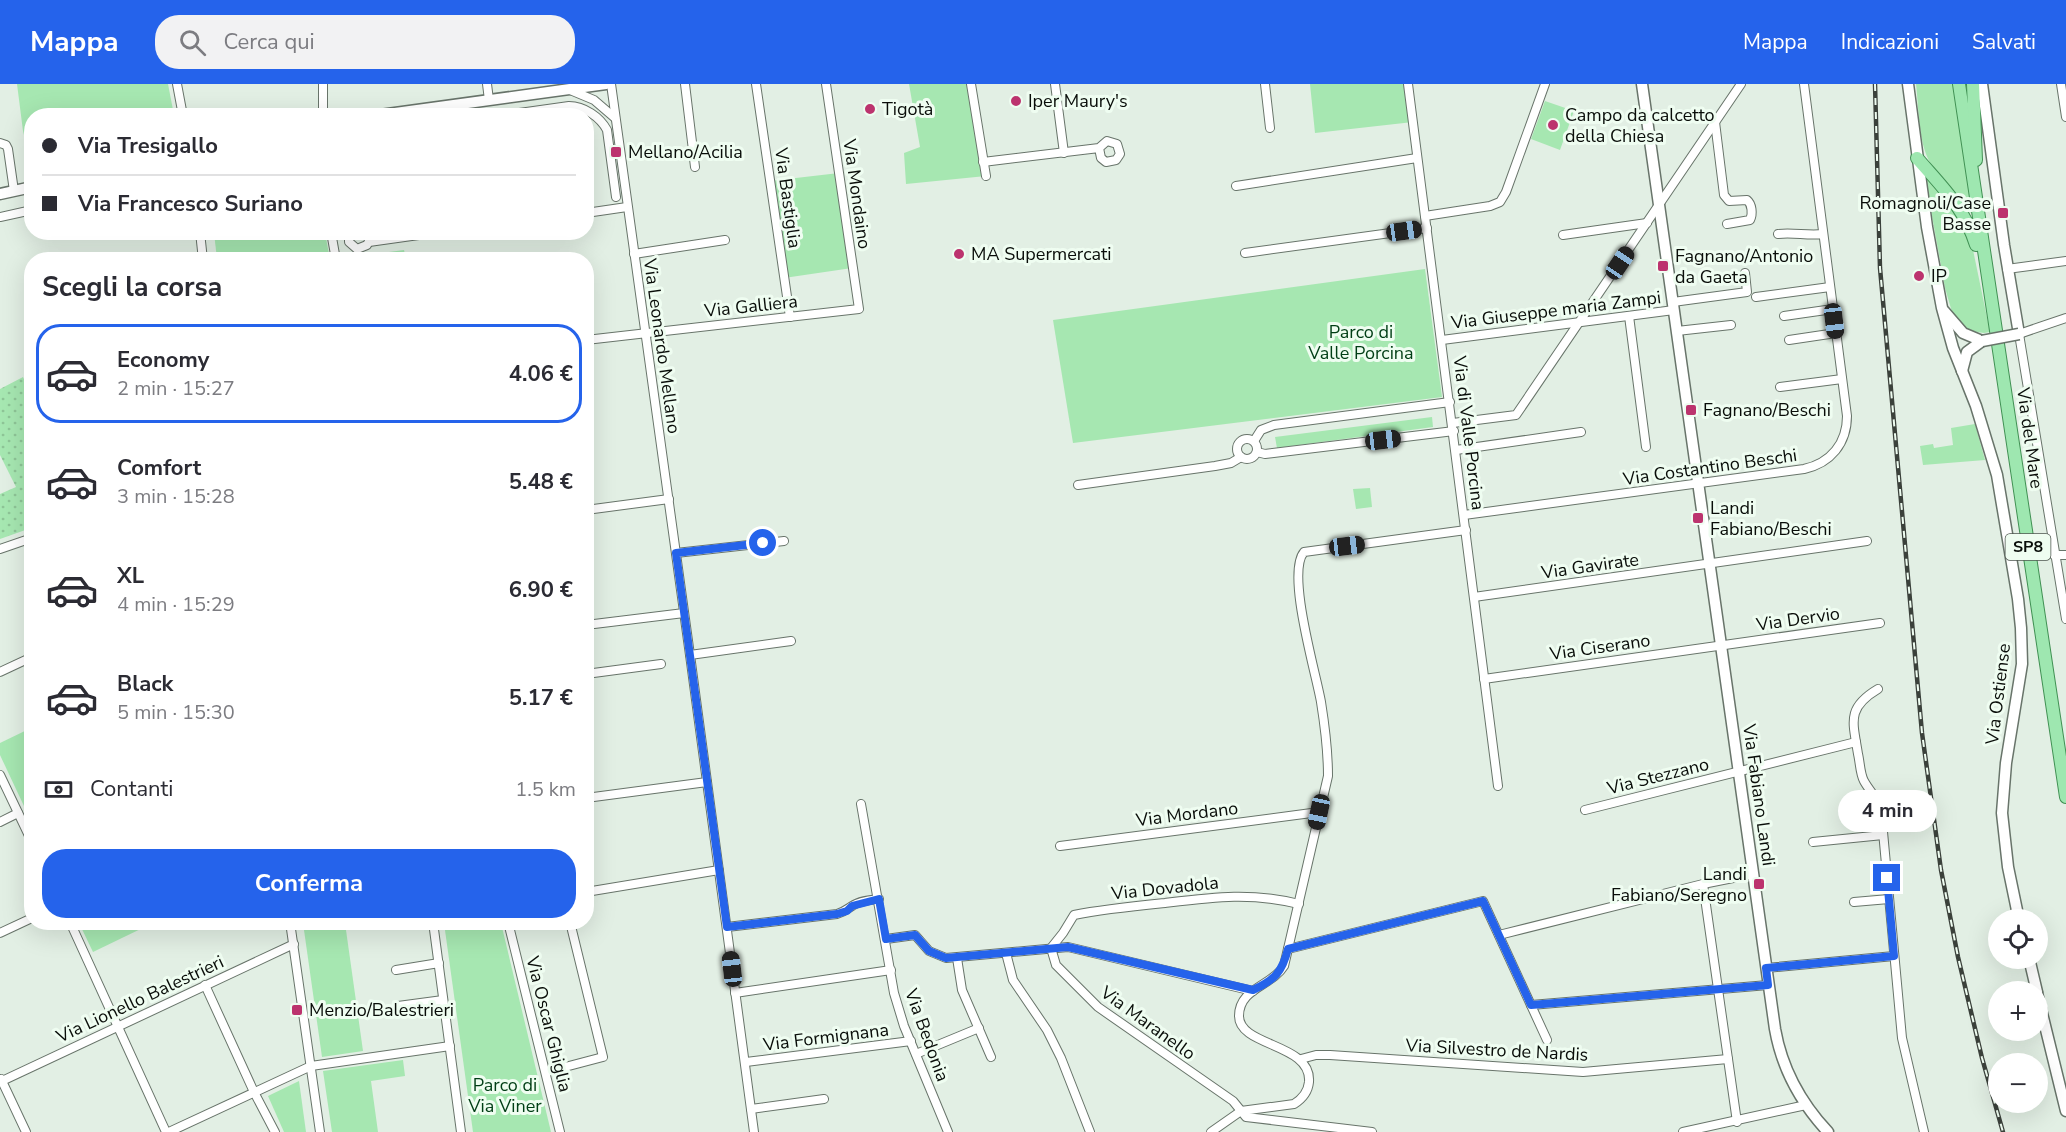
<!DOCTYPE html>
<html lang="it">
<head>
<meta charset="utf-8">
<style>
  body { margin:0; font-family:"Nunito Sans",sans-serif; background:#f2f2f3; color:#2b2b33; height:100vh; display:flex; flex-direction:column; font-size:22px; white-space:nowrap }
  * { box-sizing:border-box; margin:0 }
  p { font-size:20px; color:#7c7c81 }
  .icon { flex:none; width:33px; height:33px; fill:none; stroke:currentColor; stroke-width:2; stroke-linecap:round; stroke-linejoin:round }
  .map { position:relative; flex:1; overflow:hidden }
  .drawer { position:absolute; left:24px; top:168px; width:570px; height:678px; display:flex; flex-direction:column; background:#fff; border-radius:24px; box-shadow:0 6px 24px #0002 }
  .drawer>* { flex:none }
  .top-card { position:absolute; left:24px; top:24px; width:570px; height:132px; border-radius:24px; box-shadow:0 6px 24px #0002; display:grid; align-content:center; height:132px; padding:0 18px; background:#fff }
  .controls { position:absolute; left:1988px; top:825px; display:grid; gap:12px }
  .controls a { display:grid; place-items:center; width:60px; height:60px; border-radius:50%; background:#fff; box-shadow:0 6px 24px #0002; font-size:30px }
  .end { position:absolute; width:27px; height:27px; margin:-14px; border:8px solid #2563eb; background:#fff; box-shadow:0 0 0 3px #fff }
  .from { border-radius:50% }
  .bubble { position:absolute; height:42px; border-radius:21px; background:#fff; box-shadow:0 6px 24px #0002; font-size:20px; font-weight:700; line-height:42px; text-align:center }
  .car { position:absolute; width:18px; height:36px; margin:-18px -9px; border-radius:8px; box-shadow:0 0 4px 2px #0007; background:linear-gradient(#222 24%,#8ab4d8 0 40%,#222 0 76%,#8ab4d8 0 86%,#222 0) }
  .top-card b { display:flex; align-items:center; gap:21px; height:57px; font-size:22px }
  .top-card b+b { border-top:2px solid #e1e1e2 }
  .top-card i { width:15px; height:15px; background:#2b2b33 }
  ul { padding:0; list-style:none }
  li { display:flex; align-items:center; gap:18px; height:99px; margin:0 12px 9px; padding:0 6px; border:3px solid transparent; border-radius:24px }
  li div { flex:1 }
  li b { display:block; font-size:22px }
  li em { font-style:normal; font-weight:700 }
  li.active { border-color:#2563eb }
  li>.icon { width:54px; height:54px; stroke-width:1.5 }
  h2 { padding:0 18px; font-size:27px; line-height:72px }
  .pay { display:flex; align-items:center; gap:15px; height:66px; padding:0 18px; font-size:22px }
  .pay p { margin-inline-start:auto }
  .action { display:flex; gap:12px; margin-top:auto; padding:12px 18px }
  .action a { flex:1; height:69px; border-radius:24px; background:#2563eb; color:#fff; font-size:24px; font-weight:700; line-height:69px; text-align:center }
  header { display:flex; align-items:center; gap:36px; box-sizing:border-box; height:84px; padding:0 30px; background:#2563eb; color:#fff }
  header strong { font-size:28px }
  nav { display:flex; gap:33px; margin-inline-start:auto; font-size:21px }
  .search { width:420px; height:54px; background:#f2f2f3; display:flex; align-items:center; gap:15px; box-sizing:border-box; padding:0 21px; border-radius:24px; color:#7c7c81; font-size:22px }
  .map>svg:first-child { display:block }
</style>
</head>
<body>
<header>
<strong>Mappa</strong>
<div class="search"><svg class="icon" aria-label="search" viewBox="0 0 24 24"><circle cx="10" cy="10" r="6"/><path d="M15 15l6 6"/></svg>Cerca qui</div>
<nav><a>Mappa</a><a>Indicazioni</a><a>Salvati</a></nav>
</header>
<div class="map">
<svg width="2066" height="1048" viewBox="0 0 2066 1048">
  <defs>
    <pattern id="garden-dots" width="8" height="8" patternUnits="userSpaceOnUse" patternTransform="scale(1.5)"><rect width="8" height="8" fill="#a6e7b1"/><path d="M2 2h.1M6 6h.1" fill="none" stroke="#8ec597" stroke-width="1.8" stroke-linecap="round"/></pattern>
  </defs>
  <rect width="100%" height="100%" fill="#e2efe4"/>
  <g fill="#a6e7b1">
    <path d="M17 0H168L174 31 32 32 30 76 23 47Z"/>
    <path d="M909 0H971L986 92 906 100 904 69 920 63Z"/>
    <path d="M1310 0H1408L1413 38 1315 49Z"/>
    <path d="M1916 0H1953L1972 131C1962 112 1945 100 1933 83 1918 63 1919 25 1916 0Z"/>
    <path d="M1545 17 1574 27 1560 66 1531 55Z"/>
    <path d="M1924 88 1961 129 1972 161 1990 248 1984 249 1965 246 1952 228 1945 204Z"/>
    <path d="M839 89 852 184 784 194 770 97Z"/>
    <path d="M214 149H325L330 175H217Z"/>
    <path d="M404 166 406 175H344V174Z"/>
    <path d="M1425 185 1442 313 1073 359 1053 236Z"/>
    <path d="M1432 333 1433 343 1277 364 1275 353Z"/>
    <path d="M1975 340 1985 376 1923 381 1920 362 1933 360 1934 364 1953 361 1951 344Z"/>
    <path d="M1370 404 1372 423 1356 425 1353 405Z"/>
    <path d="M31 644V737L0 671V659Z"/>
    <path d="M79 839H153L93 868Z"/>
    <path d="M303 839H345L363 967 322 973Z"/>
    <path d="M444 839H501L551 1048H473Z"/>
    <path d="M403 976 405 992 371 997 378 1048H332L323 987Z"/>
    <path d="M299 997 306 1048H284L268 1012Z"/>
  </g>
  <path fill="url(#garden-dots)" d="M23 293 31 310V444L0 455V410L16 403 0 371V305Z"/>
  <g fill="none" stroke-linecap="round" stroke-linejoin="round">
    <g stroke="#68746a" stroke-width="10">
      <g id="street">
        <path d="M177 0 183 32"/>
        <path d="M487 0 489 16"/>
        <path d="M611 0 690 571 754 1048"/>
        <path d="M685 0 695 83"/>
        <path d="M756 0 790 233"/>
        <path d="M971 0 986 92"/>
        <path d="M1055 0 1064 69"/>
        <path d="M1265 0 1270 44"/>
        <path d="M1408 0 1498 702"/>
        <path d="M2061 0 2066 33"/>
        <path d="M570 6 594 16 615 34"/>
        <path d="M455 21 456 32"/>
        <path d="M323 32V0"/>
        <path d="M498 32 569 22C584 22 600 33 607 46L616 113"/>
        <path d="M1715 38 1724 111 1729 117 1747 116C1752 120 1753 130 1750 136L1727 140"/>
        <path d="M0 59 6 61 8 65 14 107"/>
        <path d="M983 78 1099 64 1107 57 1117 60 1120 70 1116 76 1106 78 1101 74 1099 64"/>
        <path d="M1236 102 1417 74"/>
        <path d="M586 129 627 123"/>
        <path d="M1425 132 1490 122 1500 118 1506 108 1545 0"/>
        <path d="M0 133 32 126"/>
        <path d="M200 148 203 176"/>
        <path d="M331 148 336 176"/>
        <path d="M349 148V158L357 165 367 161 370 155 369 148"/>
        <path d="M1778 150C1793 148 1808 152 1823 150"/>
        <path d="M1563 151 1647 139"/>
        <path d="M369 158 440 148"/>
        <path d="M1245 169 1427 144"/>
        <path d="M634 170 725 156"/>
        <path d="M2007 185 2066 177"/>
        <path d="M1756 213 1830 203"/>
        <path d="M1673 218 1747 208 1745 189"/>
        <path d="M1629 232 1646 363"/>
        <path d="M1784 232 1833 225"/>
        <path d="M2066 234 2019 250 2066 535"/>
        <path d="M1677 247 1731 241"/>
        <path d="M586 256 859 225 826 0"/>
        <path d="M1442 256 1674 226"/>
        <path d="M1789 256 1836 249"/>
        <path d="M1780 303 1842 295"/>
        <path d="M1453 339 1516 331 1741 0"/>
        <circle cx="1247" cy="365" r="10"/>
        <path d="M1254 357 1261 346 1274 341 1450 318"/>
        <path d="M1456 366 1581 348"/>
        <path d="M1257 368 1265 370 1454 347"/>
        <path d="M1078 401 1215 382 1231 379 1241 373"/>
        <path d="M586 426 669 415"/>
        <path d="M1464 431 1804 385C1831 379 1847 359 1847 332L1804 0"/>
        <path d="M0 465 32 454"/>
        <path d="M676 469 784 457"/>
        <path d="M2054 471H2066"/>
        <path d="M1474 513 1867 457"/>
        <path d="M586 541 684 529"/>
        <path d="M690 571 791 557"/>
        <path d="M0 588 32 573"/>
        <path d="M586 590 661 580"/>
        <path d="M1484 595 1880 539"/>
        <path d="M1878 605C1846 624 1853 638 1858 670 1860 678 1860 690 1864 697 1870 708 1878 714 1881 726L1902 954 1924 1048"/>
        <path d="M0 691 32 758"/>
        <path d="M586 714 707 698"/>
        <path d="M861 720 894 909 904 942 948 1048"/>
        <path d="M1585 726 1856 658"/>
        <path d="M0 738 18 729"/>
        <path d="M1813 758 1883 751"/>
        <path d="M1060 762 1319 728"/>
        <path d="M1703 800 1737 1038"/>
        <path d="M586 808 719 786"/>
        <path d="M1854 818 1889 815"/>
        <path d="M1299 820C1251 808 1214 813 1165 819 1135 822 1104 825 1074 831L1063 849 1051 864 1056 881 1098 923 1233 1017 1246 1033 1372 1048"/>
        <path d="M70 838 166 1048"/>
        <path d="M290 838 320 1048"/>
        <path d="M433 838 461 1048"/>
        <path d="M508 838 560 1048"/>
        <path d="M727 843 837 830C844 828 846 826 852 822 859 817 870 816 879 815"/>
        <path d="M0 849 32 834"/>
        <path d="M1499 851 1703 800 1753 790"/>
        <path d="M886 855 915 851 929 867 946 874 1068 863 1253 907"/>
        <path d="M1288 865 1483 817 1547 956"/>
        <path d="M1006 869 1013 896 1047 946 1061 974 1090 1048"/>
        <path d="M957 874 962 906 991 973"/>
        <path d="M1766 884 1894 872"/>
        <path d="M396 886 439 879"/>
        <path d="M205 901 254 1008 275 1048"/>
        <path d="M735 909 891 886"/>
        <path d="M1531 921 1768 901"/>
        <path d="M398 922 443 916"/>
        <path d="M916 970 979 944"/>
        <path d="M1301 975 1316 971H1330L1583 988 1728 975"/>
        <path d="M746 978 911 957"/>
        <path d="M546 988 603 973 570 838"/>
        <path d="M1 995 26 1048"/>
        <path d="M0 998 294 860"/>
        <path d="M751 1025 824 1015"/>
        <path d="M169 1048 311 982 450 962"/>
        <path d="M1211 1048 1241 1027 1294 1020C1302 1015 1308 1008 1309 998 1312 959 1239 963 1239 932 1239 904 1272 902 1284 882L1328 692C1328 666 1325 643 1321 618 1316 589 1286 489 1304 468L1466 446"/>
        <path d="M1683 1048 1806 1021"/>
      </g>
    </g>
    <g stroke="#68746a" stroke-width="13">
      <g id="secondary">
        <path d="M1642 0 1775 945C1782 985 1801 1019 1828 1048"/>
        <path d="M1908 0 1927 143 1942 224 1953 264 1976 322 1997 391 2018 515 2021 544 2022 580 2006 679 2002 729 2008 783 2019 836"/>
        <path d="M1982 0 2004 161 2019 250"/>
        <path d="M373 32 606 0"/>
        <path d="M0 110 32 103"/>
        <path d="M1944 227 1963 249 1982 257"/>
        <path d="M1962 287 1967 268 1982 257"/>
        <path d="M2029 874 2037 908"/>
        <path d="M2037 909 2066 1027"/>
      </g>
    </g>
    <g stroke="#409053" stroke-width="14">
      <g id="primary">
        <path d="M1959 0 2066 713"/>
        <path d="M1973 0 1976 76"/>
        <path d="M1917 74C1942 103 1964 123 1976 161"/>
      </g>
    </g>
    <use href="#street" stroke="#fff" stroke-width="8"/>
    <use href="#secondary" stroke="#fff" stroke-width="10"/>
    <use href="#primary" stroke="#9ee7b0" stroke-width="12"/>
    <g stroke="#3b413b" stroke-width="4.5">
      <path id="rail" d="M1875 0 1880 184 1922 649 1941 786 1958 873 1982 974 2003 1048"/>
    </g>
    <use href="#rail" stroke="#effdf1" stroke-width="2" stroke-dasharray="7" stroke-linecap="butt"/>
    <g stroke="#68746a" stroke-width="13" stroke-linecap="butt">
      <path id="secondary-bridge" d="M1982 257 2019 250"/>
    </g>
    <use href="#secondary-bridge" stroke="#fff" stroke-width="10"/>
  </g>
  <g fill="none" stroke-linecap="round" stroke-linejoin="round">
    <path stroke="#2563eb" stroke-width="8" d="M763 459 676 469 727 843 837 830 847 827 852 822 879 815 886 855 915 851 929 867 946 874 1068 863 1253 906C1275 896 1282 888 1288 865L1483 817 1531 921 1768 901 1766 884 1894 872 1887 794"/>
  </g>
  <g fill="#bc336e" stroke="#effdf1" stroke-width="2">
    <circle cx="1016" cy="17" r="6"/>
    <circle cx="870" cy="25" r="6"/>
    <circle cx="1553" cy="41" r="6"/>
    <rect x="610" y="62" width="12" height="12" rx="3"/>
    <rect x="1997" y="123" width="12" height="12" rx="3"/>
    <circle cx="959" cy="170" r="6"/>
    <rect x="1657" y="176" width="12" height="12" rx="3"/>
    <circle cx="1919" cy="192" r="6"/>
    <rect x="1685" y="320" width="12" height="12" rx="3"/>
    <rect x="1692" y="428" width="12" height="12" rx="3"/>
    <rect x="1753" y="794" width="12" height="12" rx="3"/>
    <rect x="291" y="920" width="12" height="12" rx="3"/>
  </g>
  <g text-anchor="middle" dominant-baseline="central" stroke-width="6" stroke-linejoin="round" paint-order="stroke">
    <rect fill="#effdf1" stroke="#4e554f" stroke-width="1.5" x="2005.5" y="450" width="45" height="26" rx="4.5"/>
    <g font-size="16" font-weight="bold" fill="#090d09">
      <text x="2028" y="463">SP8</text>
    </g>
    <g font-size="18" fill="#090d09" stroke="#effdf1" text-anchor="start">
      <text x="1028" y="17">Iper Maury's</text>
      <text x="882" y="25">Tigotà</text>
      <text x="1565" y="31">Campo da calcetto<tspan x="1565" dy="21">della Chiesa</tspan></text>
      <text x="628" y="68">Mellano/Acilia</text>
      <text x="1991" y="119" text-anchor="end">Romagnoli/Case<tspan x="1991" dy="21">Basse</tspan></text>
      <text x="971" y="170">MA Supermercati</text>
      <text x="1675" y="172">Fagnano/Antonio<tspan x="1675" dy="21">da Gaeta</tspan></text>
      <text x="1931" y="192">IP</text>
      <text x="1703" y="326">Fagnano/Beschi</text>
      <text x="1710" y="424">Landi<tspan x="1710" dy="21">Fabiano/Beschi</tspan></text>
      <text x="1747" y="790" text-anchor="end">Landi<tspan x="1747" dy="21">Fabiano/Seregno</tspan></text>
      <text x="309" y="926">Menzio/Balestrieri</text>
    </g>
    <g font-size="18" fill="#090d09" stroke="#effdf1">
      <text transform="translate(857 110) rotate(82)">Via Mondaino</text>
      <text transform="translate(788 114) rotate(82)">Via Bastiglia</text>
      <text transform="translate(751 222) rotate(-6)">Via Galliera</text>
      <text transform="translate(1556 226) rotate(-7)">Via Giuseppe maria Zampi</text>
      <text transform="translate(662 262) rotate(82)">Via Leonardo Mellano</text>
      <text transform="translate(1469 349) rotate(83)">Via di Valle Porcina</text>
      <text transform="translate(2030 354) rotate(82)">Via del Mare</text>
      <text transform="translate(1710 383) rotate(-8)">Via Costantino Beschi</text>
      <text transform="translate(1590 482) rotate(-8)">Via Gavirate</text>
      <text transform="translate(1798 535) rotate(-8)">Via Dervio</text>
      <text transform="translate(1600 563) rotate(-8)">Via Ciserano</text>
      <text transform="translate(1998 610) rotate(-83)">Via Ostiense</text>
      <text transform="translate(1658 692) rotate(-14)">Via Stezzano</text>
      <text transform="translate(1759 711) rotate(82)">Via Fabiano Landi</text>
      <text transform="translate(1187 730) rotate(-7)">Via Mordano</text>
      <text transform="translate(1165 804) rotate(-6)">Via Dovadola</text>
      <text transform="translate(140 915) rotate(-25)">Via Lionello Balestrieri</text>
      <text transform="translate(1148 939) rotate(36)">Via Maranello</text>
      <text transform="translate(549 940) rotate(76)">Via Oscar Ghiglia</text>
      <text transform="translate(927 951) rotate(70)">Via Bedonia</text>
      <text transform="translate(826 953) rotate(-7)">Via Formignana</text>
      <text transform="translate(1497 966) rotate(3)">Via Silvestro de Nardis</text>
    </g>
    <g font-size="18" fill="#003e15" stroke="#effdf1">
      <text x="1361" y="248">Parco di<tspan x="1361" dy="21">Valle Porcina</tspan></text>
      <text x="505" y="1001">Parco di<tspan x="505" dy="21">Via Viner</tspan></text>
    </g>
  </g>
</svg>
<div class="controls">
<a><svg class="icon" aria-label="locate" viewBox="0 0 24 24"><circle cx="12" cy="12" r="6"/><path d="M12 2v4M12 18v4M2 12h4M18 12h4"/></svg></a>
<a>+</a>
<a>−</a>
</div>
<i class="end from" style="left:763px;top:459px"></i>
<i class="end" style="left:1887px;top:794px"></i>
<div class="bubble" style="left:1838px;top:706px;width:99px">4 min</div>
<i class="car" style="left:1404px;top:147px;rotate:82deg"></i>
<i class="car" style="left:1620px;top:179px;rotate:34deg"></i>
<i class="car" style="left:1834px;top:237px;rotate:173deg"></i>
<i class="car" style="left:1383px;top:356px;rotate:83deg"></i>
<i class="car" style="left:1347px;top:462px;rotate:83deg"></i>
<i class="car" style="left:1319px;top:728px;rotate:192deg"></i>
<i class="car" style="left:732px;top:885px;rotate:353deg"></i>
<div class="top-card">
<b><i class="from"></i>Via Tresigallo</b>
<b><i></i>Via Francesco Suriano</b>
</div>
<section class="drawer">
<h2>Scegli la corsa</h2>
<ul>
<li class="active"><svg class="icon" aria-label="car" viewBox="0 0 24 24"><path d="M5 17H2v-5l4-1 3-4h7l3 4 3 1v5h-3M9 17h6M6 11h13"/><circle cx="7" cy="17" r="2"/><circle cx="17" cy="17" r="2"/></svg><div><b>Economy</b><p>2 min · 15:27</p></div><em>4.06 €</em></li>
<li><svg class="icon" aria-label="car" viewBox="0 0 24 24"><path d="M5 17H2v-5l4-1 3-4h7l3 4 3 1v5h-3M9 17h6M6 11h13"/><circle cx="7" cy="17" r="2"/><circle cx="17" cy="17" r="2"/></svg><div><b>Comfort</b><p>3 min · 15:28</p></div><em>5.48 €</em></li>
<li><svg class="icon" aria-label="car" viewBox="0 0 24 24"><path d="M5 17H2v-5l4-1 3-4h7l3 4 3 1v5h-3M9 17h6M6 11h13"/><circle cx="7" cy="17" r="2"/><circle cx="17" cy="17" r="2"/></svg><div><b>XL</b><p>4 min · 15:29</p></div><em>6.90 €</em></li>
<li><svg class="icon" aria-label="car" viewBox="0 0 24 24"><path d="M5 17H2v-5l4-1 3-4h7l3 4 3 1v5h-3M9 17h6M6 11h13"/><circle cx="7" cy="17" r="2"/><circle cx="17" cy="17" r="2"/></svg><div><b>Black</b><p>5 min · 15:30</p></div><em>5.17 €</em></li>
</ul>
<div class="pay"><svg class="icon" aria-label="cash" viewBox="0 0 24 24"><path d="M3 7h18v10H3z"/><circle cx="12" cy="12" r="2"/></svg>Contanti<p>1.5 km</p></div>
<div class="action"><a>Conferma</a></div>
</section>
</div>
</body>
</html>
